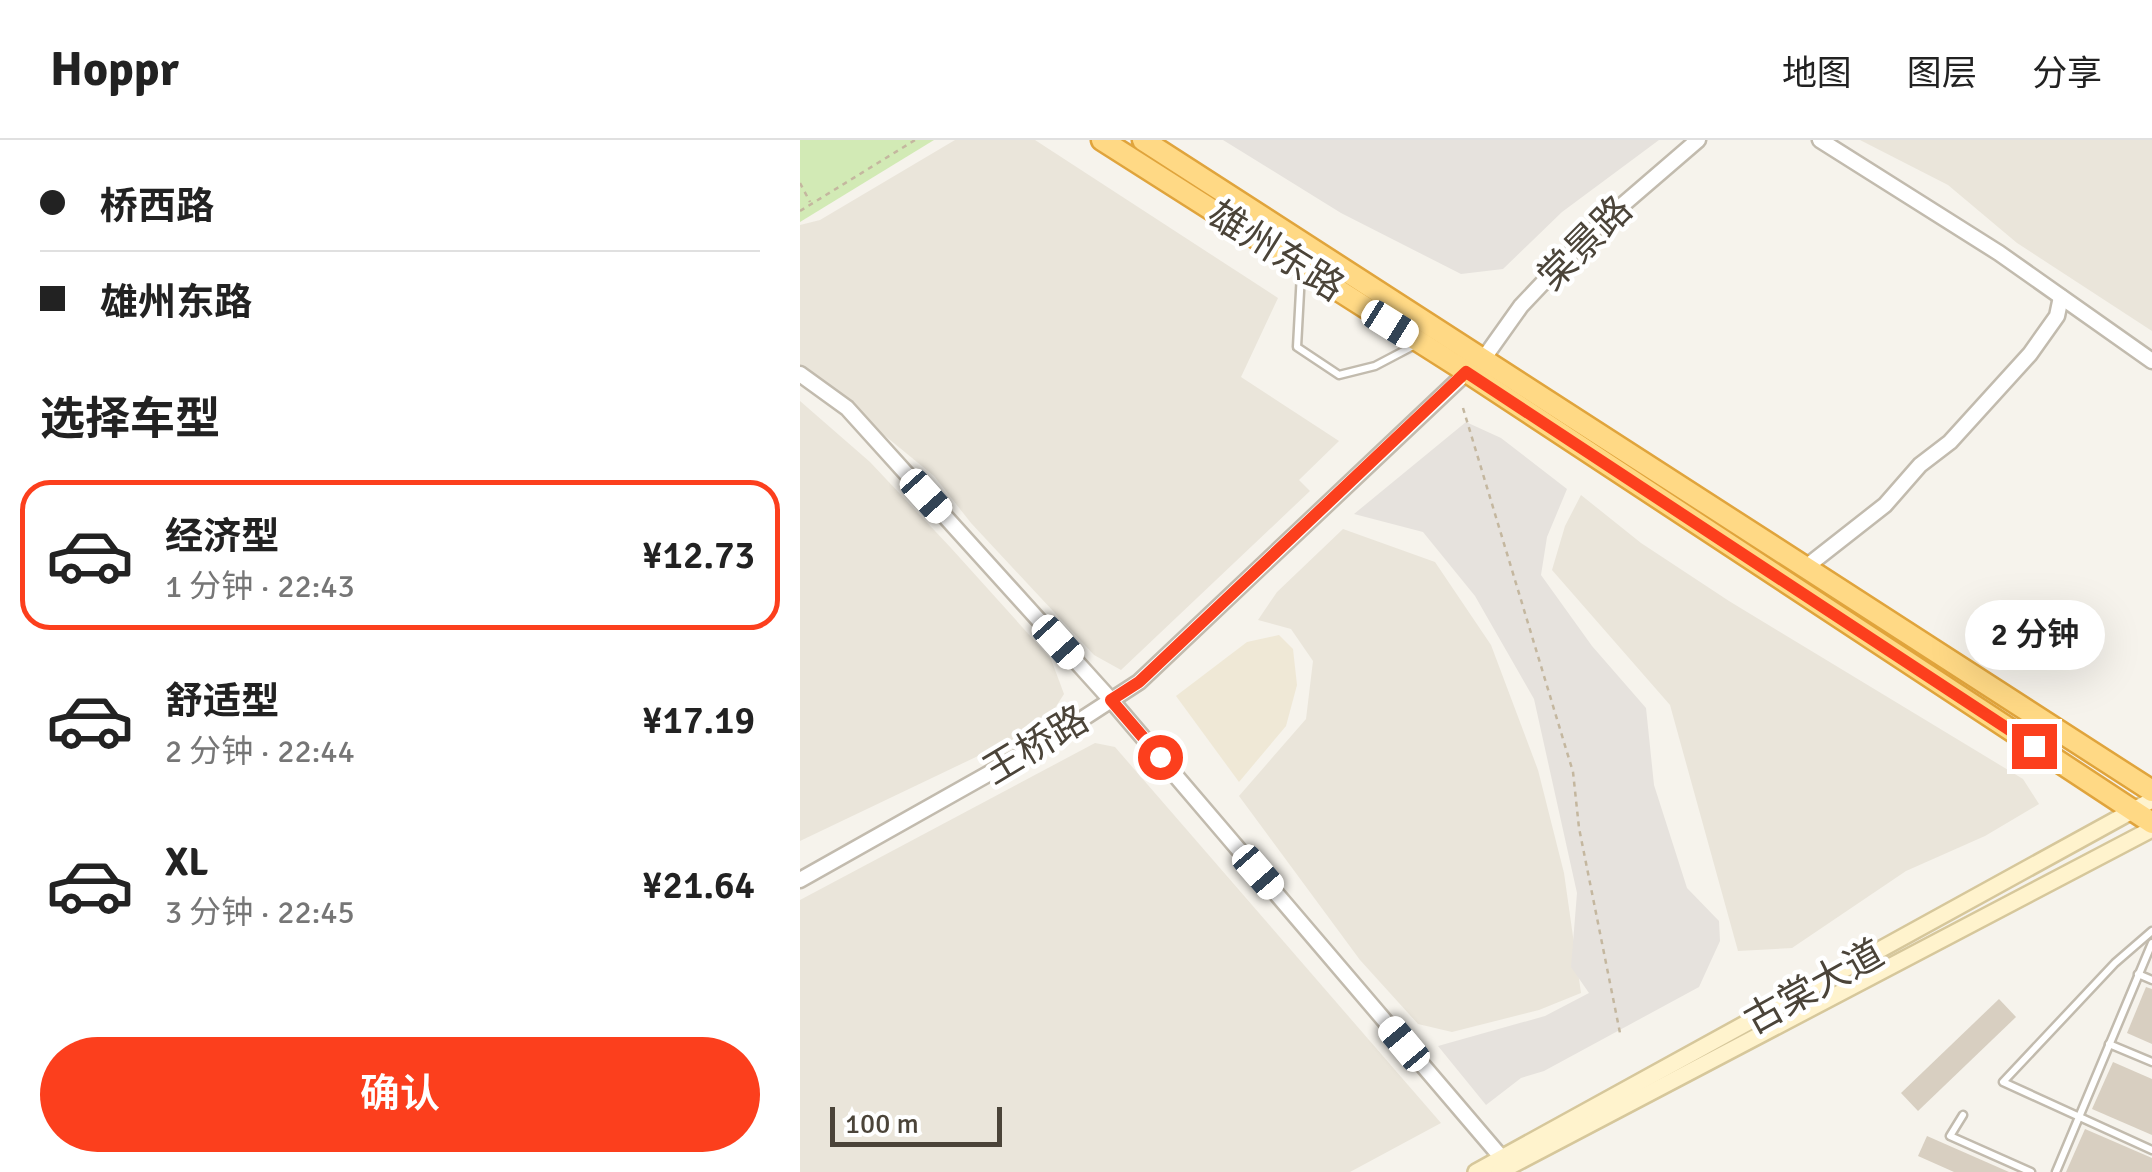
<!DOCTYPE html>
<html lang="zh">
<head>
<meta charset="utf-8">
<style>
  body { margin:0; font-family:Signika,"Noto Sans SC",sans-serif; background:#f2f2f2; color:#222; height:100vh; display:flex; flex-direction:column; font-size:38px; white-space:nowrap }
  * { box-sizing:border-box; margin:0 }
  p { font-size:32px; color:#767676 }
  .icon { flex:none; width:55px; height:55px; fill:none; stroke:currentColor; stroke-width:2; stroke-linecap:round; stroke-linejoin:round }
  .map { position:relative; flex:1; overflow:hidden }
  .drawer { display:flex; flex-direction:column; background:#fff; width:800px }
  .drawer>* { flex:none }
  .top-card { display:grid; align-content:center; height:220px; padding:0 40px; background:#fff }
  .scale { position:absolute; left:30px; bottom:25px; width:172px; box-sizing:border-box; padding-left:10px; border:5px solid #4b4439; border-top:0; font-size:28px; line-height:35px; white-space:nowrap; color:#4b4439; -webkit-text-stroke:8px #fff; paint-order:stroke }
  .end { position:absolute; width:45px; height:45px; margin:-22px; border:12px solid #fc3f1d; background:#fff; box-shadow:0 0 0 5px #fff }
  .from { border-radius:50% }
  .bubble { position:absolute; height:70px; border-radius:35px; background:#fff; box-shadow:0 10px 40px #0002; font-size:32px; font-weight:600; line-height:70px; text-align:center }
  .car { position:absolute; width:30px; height:60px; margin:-30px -15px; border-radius:12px; box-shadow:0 0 8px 2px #0007; background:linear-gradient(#fff 24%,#345 0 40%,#fff 0 76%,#345 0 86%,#fff 0) }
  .top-card b { display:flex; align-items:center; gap:35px; height:95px; font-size:38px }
  .top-card b+b { border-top:2px solid #e0e0e0 }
  .top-card i { width:25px; height:25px; background:#222 }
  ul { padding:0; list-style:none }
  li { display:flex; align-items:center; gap:30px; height:150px; margin:0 20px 15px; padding:0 20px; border:5px solid transparent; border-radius:30px }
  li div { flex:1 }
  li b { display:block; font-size:38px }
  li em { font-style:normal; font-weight:600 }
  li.current { border-color:#fc3f1d }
  li>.icon { width:90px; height:90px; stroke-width:1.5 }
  h2 { padding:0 40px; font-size:45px; line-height:120px }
  .action { display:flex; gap:20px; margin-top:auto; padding:20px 40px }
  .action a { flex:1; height:115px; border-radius:60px; background:#fc3f1d; color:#fff; font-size:40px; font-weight:600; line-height:115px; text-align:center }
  header { display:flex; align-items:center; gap:60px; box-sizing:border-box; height:140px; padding:0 50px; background:#fff; border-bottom:2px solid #e0e0e0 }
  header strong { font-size:48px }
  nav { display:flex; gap:55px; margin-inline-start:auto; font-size:35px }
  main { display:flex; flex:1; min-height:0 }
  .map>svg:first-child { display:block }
</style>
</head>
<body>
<header>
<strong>Hoppr</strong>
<nav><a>地图</a><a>图层</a><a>分享</a></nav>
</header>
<main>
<section class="drawer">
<div class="top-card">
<b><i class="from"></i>桥西路</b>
<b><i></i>雄州东路</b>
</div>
<h2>选择车型</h2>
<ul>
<li class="current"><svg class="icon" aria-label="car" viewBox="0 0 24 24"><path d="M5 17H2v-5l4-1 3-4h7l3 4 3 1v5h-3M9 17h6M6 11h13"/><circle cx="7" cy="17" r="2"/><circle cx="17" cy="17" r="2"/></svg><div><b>经济型</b><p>1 分钟 · 22:43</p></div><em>¥12.73</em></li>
<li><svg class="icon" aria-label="car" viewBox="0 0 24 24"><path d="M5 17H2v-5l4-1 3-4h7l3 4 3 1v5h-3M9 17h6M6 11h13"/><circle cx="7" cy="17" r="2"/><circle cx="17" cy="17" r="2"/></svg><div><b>舒适型</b><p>2 分钟 · 22:44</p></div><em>¥17.19</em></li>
<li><svg class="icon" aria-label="car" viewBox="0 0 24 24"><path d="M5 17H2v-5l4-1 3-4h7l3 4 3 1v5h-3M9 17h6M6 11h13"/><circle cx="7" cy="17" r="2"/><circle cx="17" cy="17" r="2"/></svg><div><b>XL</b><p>3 分钟 · 22:45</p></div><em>¥21.64</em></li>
</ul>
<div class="action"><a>确认</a></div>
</section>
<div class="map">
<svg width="1352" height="1032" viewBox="0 0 1352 1032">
  <rect width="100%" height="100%" fill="#f6f3ec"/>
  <g fill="#eae5da">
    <path d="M155 0H235L478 158 441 237 539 301 499 340 510 351 321 530 294 515 171 383 134 336 0 226V85L20 80Z"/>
    <path d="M1060 0H1352V191L1217 103 1148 45Z"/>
    <path d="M0 261 70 322 151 408 251 519 264 554 245 584 0 701Z"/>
    <path d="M781 355 841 403 929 461 1223 639 1239 664 1185 696 1106 731 992 808 938 811 870 565 752 430 765 386Z"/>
    <path d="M543 389 635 422 691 505 738 630 764 733 781 853 739 870 652 892 618 884 560 820 439 656 506 579 513 521 491 489 458 480 477 452Z"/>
    <path d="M295 603 315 607 641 983 550 1032H0V760Z"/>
  </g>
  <g fill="#e6e2dd">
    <path d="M423 0H859L762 72 703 129 661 134 541 73Z"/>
    <path d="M666 282 701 298 767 349 747 397 741 435 792 506 846 568 854 645 887 748 919 781 920 801 899 847 744 931 721 938 686 965 638 906 745 876 789 853 771 827 777 753 734 559 675 456 623 392 554 374Z"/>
  </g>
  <path fill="#efe8d6" d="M479 495 493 509 497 545 486 586 439 642 376 556 447 502Z"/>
  <path fill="#d2eab5" d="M0 0H134L0 82Z"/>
  <g fill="#d8cfc1">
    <path d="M1346 847 1352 849V904L1327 893Z"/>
    <path d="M1199 859 1216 877 1118 971 1101 953Z"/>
    <path d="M1313 922 1352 939V995L1292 969Z"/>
    <path d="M1285 989 1352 1018V1032H1266Z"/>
    <path d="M1127 996 1209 1032H1154L1118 1016Z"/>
  </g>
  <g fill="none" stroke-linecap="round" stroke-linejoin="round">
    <g stroke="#c2bbae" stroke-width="11">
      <g id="service">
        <path d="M501 133 497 207 539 235 575 226 615 205"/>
        <path d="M1352 791 1315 823 1203 942 1352 1010"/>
        <path d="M1338 834 1352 840"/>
        <path d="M1309 904 1352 922"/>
        <path d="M1163 975 1150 996 1231 1032"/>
        <path d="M1256 1032 1352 803"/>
      </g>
    </g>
    <g stroke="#c2bbae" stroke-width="19">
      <g id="tertiary">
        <path d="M1020 0 1199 113 1352 221"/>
        <path d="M684 218 721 166 790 93 898 0"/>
        <path d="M0 234 47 268 311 560 707 1024"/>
        <path d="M1006 427 1085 365 1120 325 1150 302 1230 214 1257 176 1261 157"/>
        <path d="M0 740 259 594 339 542 667 232"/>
      </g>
    </g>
    <g stroke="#d6c79b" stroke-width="20">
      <g id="secondary">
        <path d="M676 1032 1352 660"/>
        <path d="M699 1032 1352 689"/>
      </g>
    </g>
    <g stroke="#e0a43c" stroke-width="25">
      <g id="trunk">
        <path d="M302 0 667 232 1352 683"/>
        <path d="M343 0 1352 651"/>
      </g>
    </g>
    <g stroke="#c4b79f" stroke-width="2.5" stroke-dasharray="5 5" stroke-linecap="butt">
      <path d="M0 43 10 62"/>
      <path d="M0 71 115 0"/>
      <path d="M663 268 773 632 779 688 820 893"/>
    </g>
    <use href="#service" stroke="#fff" stroke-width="6"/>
    <use href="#tertiary" stroke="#fff" stroke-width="14"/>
    <use href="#secondary" stroke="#fff3cd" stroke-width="15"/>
    <use href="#trunk" stroke="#ffd985" stroke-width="20"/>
  </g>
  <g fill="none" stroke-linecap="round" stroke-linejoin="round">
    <path stroke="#fc3f1d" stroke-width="12" d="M360 617 311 560 339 542 666 232 1234 606"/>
  </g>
  <g text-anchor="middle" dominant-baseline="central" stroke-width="9" stroke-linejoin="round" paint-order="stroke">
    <g font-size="38" fill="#4b4439" stroke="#fff">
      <text transform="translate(785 103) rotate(-45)">棠景路</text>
      <text transform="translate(476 111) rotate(32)">雄州东路</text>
      <text transform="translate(236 605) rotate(-31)">王桥路</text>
      <text transform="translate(1014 847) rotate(-29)">古棠大道</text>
    </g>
  </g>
</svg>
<div class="scale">100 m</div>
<i class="end from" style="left:360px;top:617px"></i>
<i class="end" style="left:1234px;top:606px"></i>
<div class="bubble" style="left:1165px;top:460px;width:140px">2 分钟</div>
<i class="car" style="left:590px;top:184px;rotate:122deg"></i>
<i class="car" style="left:126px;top:356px;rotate:138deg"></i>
<i class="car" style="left:258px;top:502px;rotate:138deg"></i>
<i class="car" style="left:458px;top:732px;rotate:139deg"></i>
<i class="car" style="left:604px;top:904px;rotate:320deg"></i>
</div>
</main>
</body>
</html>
